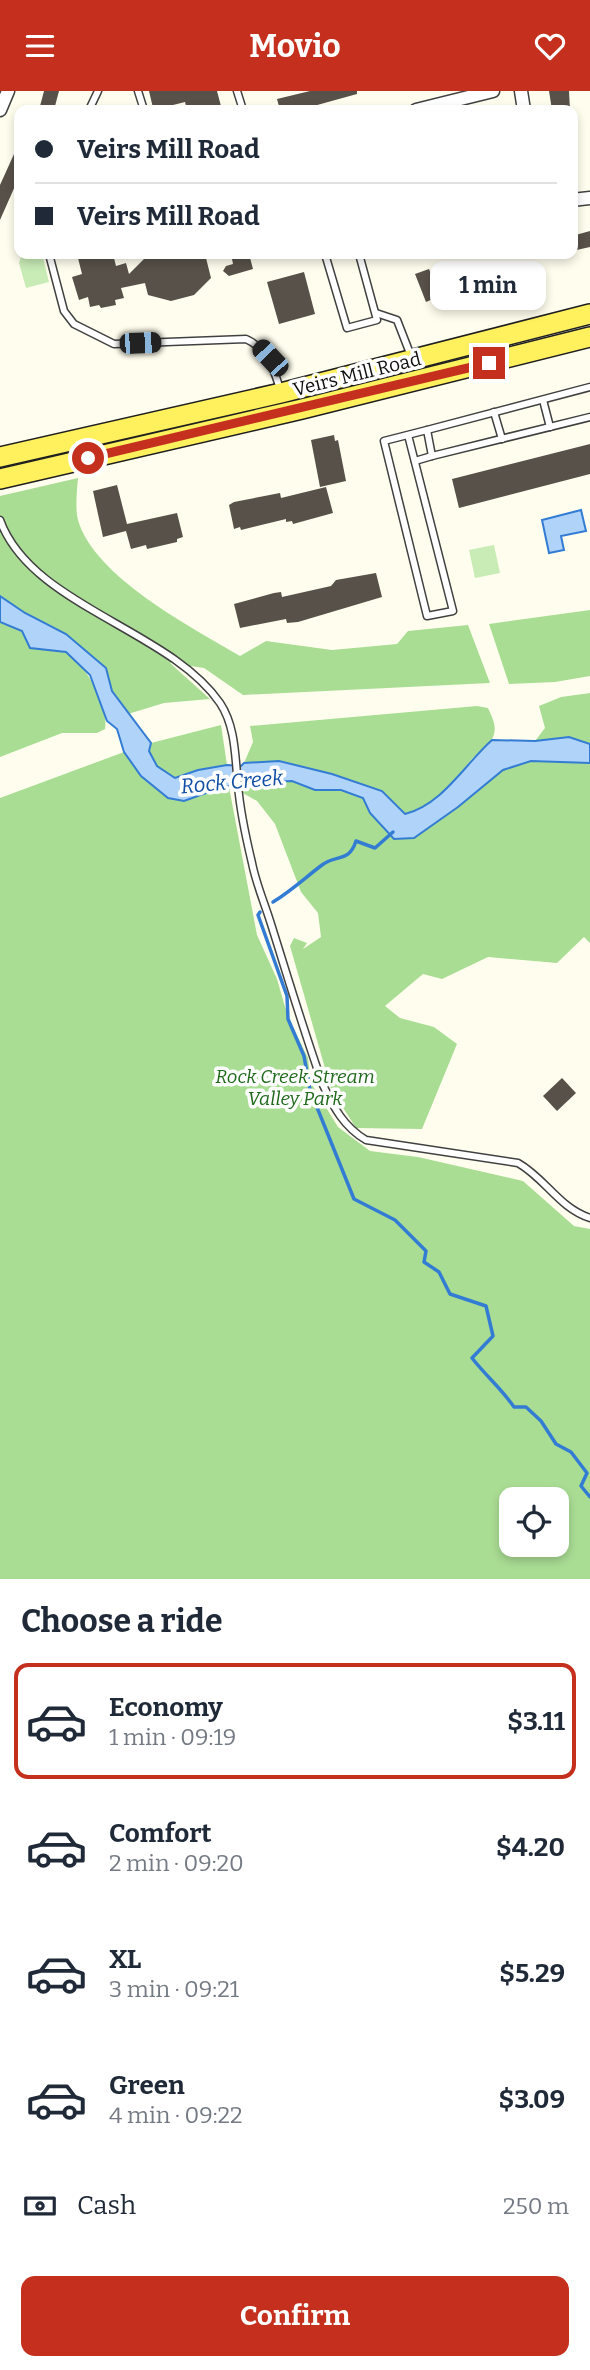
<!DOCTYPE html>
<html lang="en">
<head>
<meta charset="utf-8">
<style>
  body { margin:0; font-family:Bitter,serif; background:#f6f6f7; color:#1f2937; height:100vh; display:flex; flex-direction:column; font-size:26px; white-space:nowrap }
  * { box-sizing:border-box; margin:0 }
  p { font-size:23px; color:#747a83 }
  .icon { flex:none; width:38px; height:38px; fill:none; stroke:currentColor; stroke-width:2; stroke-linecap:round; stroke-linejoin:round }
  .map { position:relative; height:1488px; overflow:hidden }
  .side { display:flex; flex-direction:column; background:#fff; flex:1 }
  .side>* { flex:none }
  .top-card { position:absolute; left:14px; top:14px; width:564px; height:154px; border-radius:14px; box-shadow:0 4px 10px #0003; display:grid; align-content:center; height:154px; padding:0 21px; background:#fff }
  .buttons { position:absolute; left:499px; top:1396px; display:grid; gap:14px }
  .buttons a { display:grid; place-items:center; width:70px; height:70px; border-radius:14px; background:#fff; box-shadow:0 4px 10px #0003; font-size:35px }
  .end { position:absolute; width:32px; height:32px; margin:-16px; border:9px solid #c5301e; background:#fff; box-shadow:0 0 0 4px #fff }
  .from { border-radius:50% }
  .bubble { position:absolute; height:49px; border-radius:14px; background:#fff; box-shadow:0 4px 10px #0003; font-size:23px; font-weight:700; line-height:49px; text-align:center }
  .car { position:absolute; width:21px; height:42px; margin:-21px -10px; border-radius:9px; box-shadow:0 0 5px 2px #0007; background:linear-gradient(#222 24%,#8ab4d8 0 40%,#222 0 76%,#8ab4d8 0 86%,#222 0) }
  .top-card b { display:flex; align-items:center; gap:24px; height:66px; font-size:26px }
  .top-card b+b { border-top:2px solid #e0e1e3 }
  .top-card i { width:18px; height:18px; background:#1f2937 }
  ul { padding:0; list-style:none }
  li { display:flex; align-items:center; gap:21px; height:116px; margin:0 14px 10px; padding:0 7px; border:4px solid transparent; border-radius:14px }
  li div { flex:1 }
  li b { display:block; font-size:26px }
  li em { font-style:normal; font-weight:700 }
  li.selected { border-color:#c5301e }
  li>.icon { width:63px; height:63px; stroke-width:1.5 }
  h2 { padding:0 21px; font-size:32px; line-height:84px }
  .pay { display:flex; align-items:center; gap:18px; height:77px; padding:0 21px; font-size:26px }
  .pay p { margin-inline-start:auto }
  .button { display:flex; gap:14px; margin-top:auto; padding:14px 21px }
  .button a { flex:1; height:80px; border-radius:14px; background:#c5301e; color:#fff; font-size:28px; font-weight:700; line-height:80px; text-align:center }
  header { display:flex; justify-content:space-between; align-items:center; height:91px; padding:0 21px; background:#c5301e; color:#fff; font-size:32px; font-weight:700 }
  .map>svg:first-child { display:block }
</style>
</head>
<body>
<header><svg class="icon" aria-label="menu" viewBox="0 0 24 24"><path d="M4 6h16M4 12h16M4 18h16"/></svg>Movio<svg class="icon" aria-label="heart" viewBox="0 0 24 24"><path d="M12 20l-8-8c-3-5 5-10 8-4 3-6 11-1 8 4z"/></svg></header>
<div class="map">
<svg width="590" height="1488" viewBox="0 0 590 1488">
  <rect width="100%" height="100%" fill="#fffeee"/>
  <g fill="#c9ebb6">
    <path d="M22 163H42L49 191 26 197 19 172Z"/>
    <path d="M494 454 500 482 475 487 469 459Z"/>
  </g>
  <g fill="#aadd94" fill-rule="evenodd">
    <path d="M78 387C77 399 75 417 78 429 94 486 193 537 240 565L266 550 332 559 397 553 408 540 468 534 490 592 243 604 204 577 170 572 210 608 164 612 128 623 112 600 105 577 66 543 25 522 0 505V405Z"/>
    <path d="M590 519V585L555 591 509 593 489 533Z"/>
    <path d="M0 531 22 540 31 557C41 558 53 558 63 561 84 567 110 618 105 638L97 642H62L0 666Z"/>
    <path d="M590 602V653L569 646 535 650 545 637 539 615 561 606Z"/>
    <path d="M477 615 488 617C493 628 498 637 492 648 488 656 478 661 472 668 453 690 435 715 405 723L382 700 332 683 279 670 244 672 253 651 250 635Z"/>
    <path d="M221 634 227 674 175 687 157 675 149 660 151 652Z"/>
    <path d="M124 661 141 685 184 710 220 697 229 696 257 844 277 888 288 926 308 967 311 992 338 1036 370 1060 418 1066 523 1090 574 1135 590 1138V1488H0V707ZM511 1409H556V1454H511Z"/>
    <path d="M574 669 590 672V852L584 846 557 872 488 866 442 888 423 883 385 915 400 927 434 936 457 953 422 1038 356 1037 331 998 290 855 294 847 307 852 303 858 321 846 318 822 301 801 275 733 257 710 241 701 242 692 292 690 315 699H341L363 707 370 722 394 748 414 747 458 716 503 679 531 670Z"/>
  </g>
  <g fill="#b0d3f9" stroke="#337cd4" stroke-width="2">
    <path d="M581 419 586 440 561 445 564 459 549 462 542 429Z"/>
    <path d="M0 505 25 522 66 543 106 577 112 600 151 652 149 660 157 675 175 687 198 679 227 674 241 675 244 672 279 670 332 683 382 700 405 723C443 713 464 674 492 649L535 650 569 646 590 653V672L531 670 503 679 458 716 414 747 394 748 370 722 363 707 341 699H315L292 690 242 692 220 697 184 710 168 707 141 685 124 661 117 638 107 630 90 584 66 561 30 557 22 540 0 531Z"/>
  </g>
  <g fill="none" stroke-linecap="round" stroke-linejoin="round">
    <g stroke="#337cd4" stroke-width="3.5">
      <path d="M273 811C291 800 306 786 322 774 336 763 349 772 356 750L375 757 393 741"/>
      <path d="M260 821 258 824 287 905 288 928 304 965 310 999 354 1108 395 1129 426 1160 424 1171 439 1181 450 1203 486 1215 493 1245 472 1267C486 1285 501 1297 514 1316H526L541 1330 556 1353 571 1361 587 1382 581 1395 590 1406"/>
    </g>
  </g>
  <g fill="#575149">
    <path d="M44 0H59L54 19H39Z"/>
    <path d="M149 0H217L222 19H187L185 11 157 18 153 17Z"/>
    <path d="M310 0H357V3L310 16 280 19 277 8Z"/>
    <path d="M549 0H569L570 19H552Z"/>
    <path d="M19 52V86L0 129V94Z"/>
    <path d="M590 140V156L572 160V145Z"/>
    <path d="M77 163H113L116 175 126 172 129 183 149 163H205L211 187 194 204 171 210 148 204 145 192 121 197 124 207 115 209 116 214 101 217 99 214 90 216 88 206 79 209 72 186 82 183Z"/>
    <path d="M231 163H249L253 178 229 185 223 180 226 175 233 173Z"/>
    <path d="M429 178 440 205 426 211 415 183Z"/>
    <path d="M304 181 315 223 279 233 267 191Z"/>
    <path d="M334 344 335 350 338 349 346 390 320 396 311 349Z"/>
    <path d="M590 353V383L459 417 452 388Z"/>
    <path d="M117 394 127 433 177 422 183 446 177 448V451L147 458 146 454 131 458 126 440 103 446 93 400Z"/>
    <path d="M326 396 333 422 293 433 292 430 286 431V428L241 439 240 436 234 438 229 414 234 411 280 402 281 407Z"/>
    <path d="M376 482 382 506 298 531 287 532 286 528 240 537 234 513 274 502 281 501 282 506 331 495 336 489Z"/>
    <path d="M562 987 576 1002 557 1020 543 1005Z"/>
  </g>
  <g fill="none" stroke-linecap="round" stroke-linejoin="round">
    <g stroke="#414141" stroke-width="9">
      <g id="service">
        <path d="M138 0 144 19"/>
        <path d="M237 0 243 19"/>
        <path d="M89 19 98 0"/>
        <path d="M49 163 64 220 74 233 114 253 246 248C268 258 273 276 280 298"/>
        <path d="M325 163 347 237 377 229 359 163"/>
        <path d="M376 222 397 229 411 265"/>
        <path d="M543 309 550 336"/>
        <path d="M494 321 502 348"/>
        <path d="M427 339 590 296"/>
        <path d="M408 344 453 520 427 525 384 350 427 339 432 365 590 326"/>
        <path d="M415 370 432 365"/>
        <path d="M0 429C31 515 169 538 220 612 236 636 235 667 238 694 240 720 246 747 252 772 256 793 265 813 271 833 288 887 304 941 323 994 334 1017 344 1036 366 1049L518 1072C545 1087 559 1117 590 1127"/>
      </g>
    </g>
    <g stroke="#414141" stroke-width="15">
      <g id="minor">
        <path d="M521 0 524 19"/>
        <path d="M0 19 8 0"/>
        <path d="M416 19 493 0"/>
        <path d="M572 109 590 107"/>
      </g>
    </g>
    <g stroke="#1f1f1f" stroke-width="22">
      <g id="primary">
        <path d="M0 366 281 302 590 223"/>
        <path d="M0 388 302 318 590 246"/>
      </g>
    </g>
    <use href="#service" stroke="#fff" stroke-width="6"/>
    <use href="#minor" stroke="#fff" stroke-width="12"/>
    <use href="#primary" stroke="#fff05e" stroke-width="19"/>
  </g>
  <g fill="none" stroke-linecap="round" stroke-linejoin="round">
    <path stroke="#c5301e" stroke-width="9" d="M88 367 489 272"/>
  </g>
  <g text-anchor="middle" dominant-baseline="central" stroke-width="7" stroke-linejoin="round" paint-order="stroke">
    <g font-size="19" fill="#0e0e0e" stroke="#fff">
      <text transform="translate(357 283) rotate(-14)">Veirs Mill Road</text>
    </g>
    <g font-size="19" font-style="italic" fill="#1f691a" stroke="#fff">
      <text x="295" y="985">Rock Creek Stream<tspan x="295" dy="22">Valley Park</tspan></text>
    </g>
    <g font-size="21" font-style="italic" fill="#104ea6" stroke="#fff">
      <text transform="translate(232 691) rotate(-5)">Rock Creek</text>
    </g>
  </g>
</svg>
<div class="buttons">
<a><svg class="icon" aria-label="locate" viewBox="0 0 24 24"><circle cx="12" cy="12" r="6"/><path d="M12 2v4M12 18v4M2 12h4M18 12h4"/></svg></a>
</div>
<i class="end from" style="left:88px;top:367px"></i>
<i class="end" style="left:489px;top:272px"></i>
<div class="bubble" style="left:430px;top:170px;width:116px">1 min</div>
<i class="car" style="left:140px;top:252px;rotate:88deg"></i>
<i class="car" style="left:270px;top:267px;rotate:317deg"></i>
<div class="top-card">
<b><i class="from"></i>Veirs Mill Road</b>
<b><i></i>Veirs Mill Road</b>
</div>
</div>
<section class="side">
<h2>Choose a ride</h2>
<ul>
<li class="selected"><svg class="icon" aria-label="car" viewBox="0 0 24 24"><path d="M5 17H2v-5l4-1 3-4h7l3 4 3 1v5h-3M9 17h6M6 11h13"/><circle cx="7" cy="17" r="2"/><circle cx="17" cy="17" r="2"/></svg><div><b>Economy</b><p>1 min · 09:19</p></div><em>$3.11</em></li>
<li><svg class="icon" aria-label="car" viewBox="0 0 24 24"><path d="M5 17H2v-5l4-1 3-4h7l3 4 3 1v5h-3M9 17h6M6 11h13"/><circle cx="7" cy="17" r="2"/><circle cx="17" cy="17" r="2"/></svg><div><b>Comfort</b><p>2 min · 09:20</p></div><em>$4.20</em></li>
<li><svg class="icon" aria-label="car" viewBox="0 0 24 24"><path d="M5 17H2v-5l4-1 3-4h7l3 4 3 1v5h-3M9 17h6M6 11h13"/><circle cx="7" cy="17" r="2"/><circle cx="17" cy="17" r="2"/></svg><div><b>XL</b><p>3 min · 09:21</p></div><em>$5.29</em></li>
<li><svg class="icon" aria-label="car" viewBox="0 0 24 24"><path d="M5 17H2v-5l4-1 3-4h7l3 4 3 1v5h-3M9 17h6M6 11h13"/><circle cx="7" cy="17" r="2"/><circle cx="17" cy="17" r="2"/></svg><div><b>Green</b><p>4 min · 09:22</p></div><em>$3.09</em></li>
</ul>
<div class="pay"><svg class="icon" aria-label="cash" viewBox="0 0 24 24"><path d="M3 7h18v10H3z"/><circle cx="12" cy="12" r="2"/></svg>Cash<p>250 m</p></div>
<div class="button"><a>Confirm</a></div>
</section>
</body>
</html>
